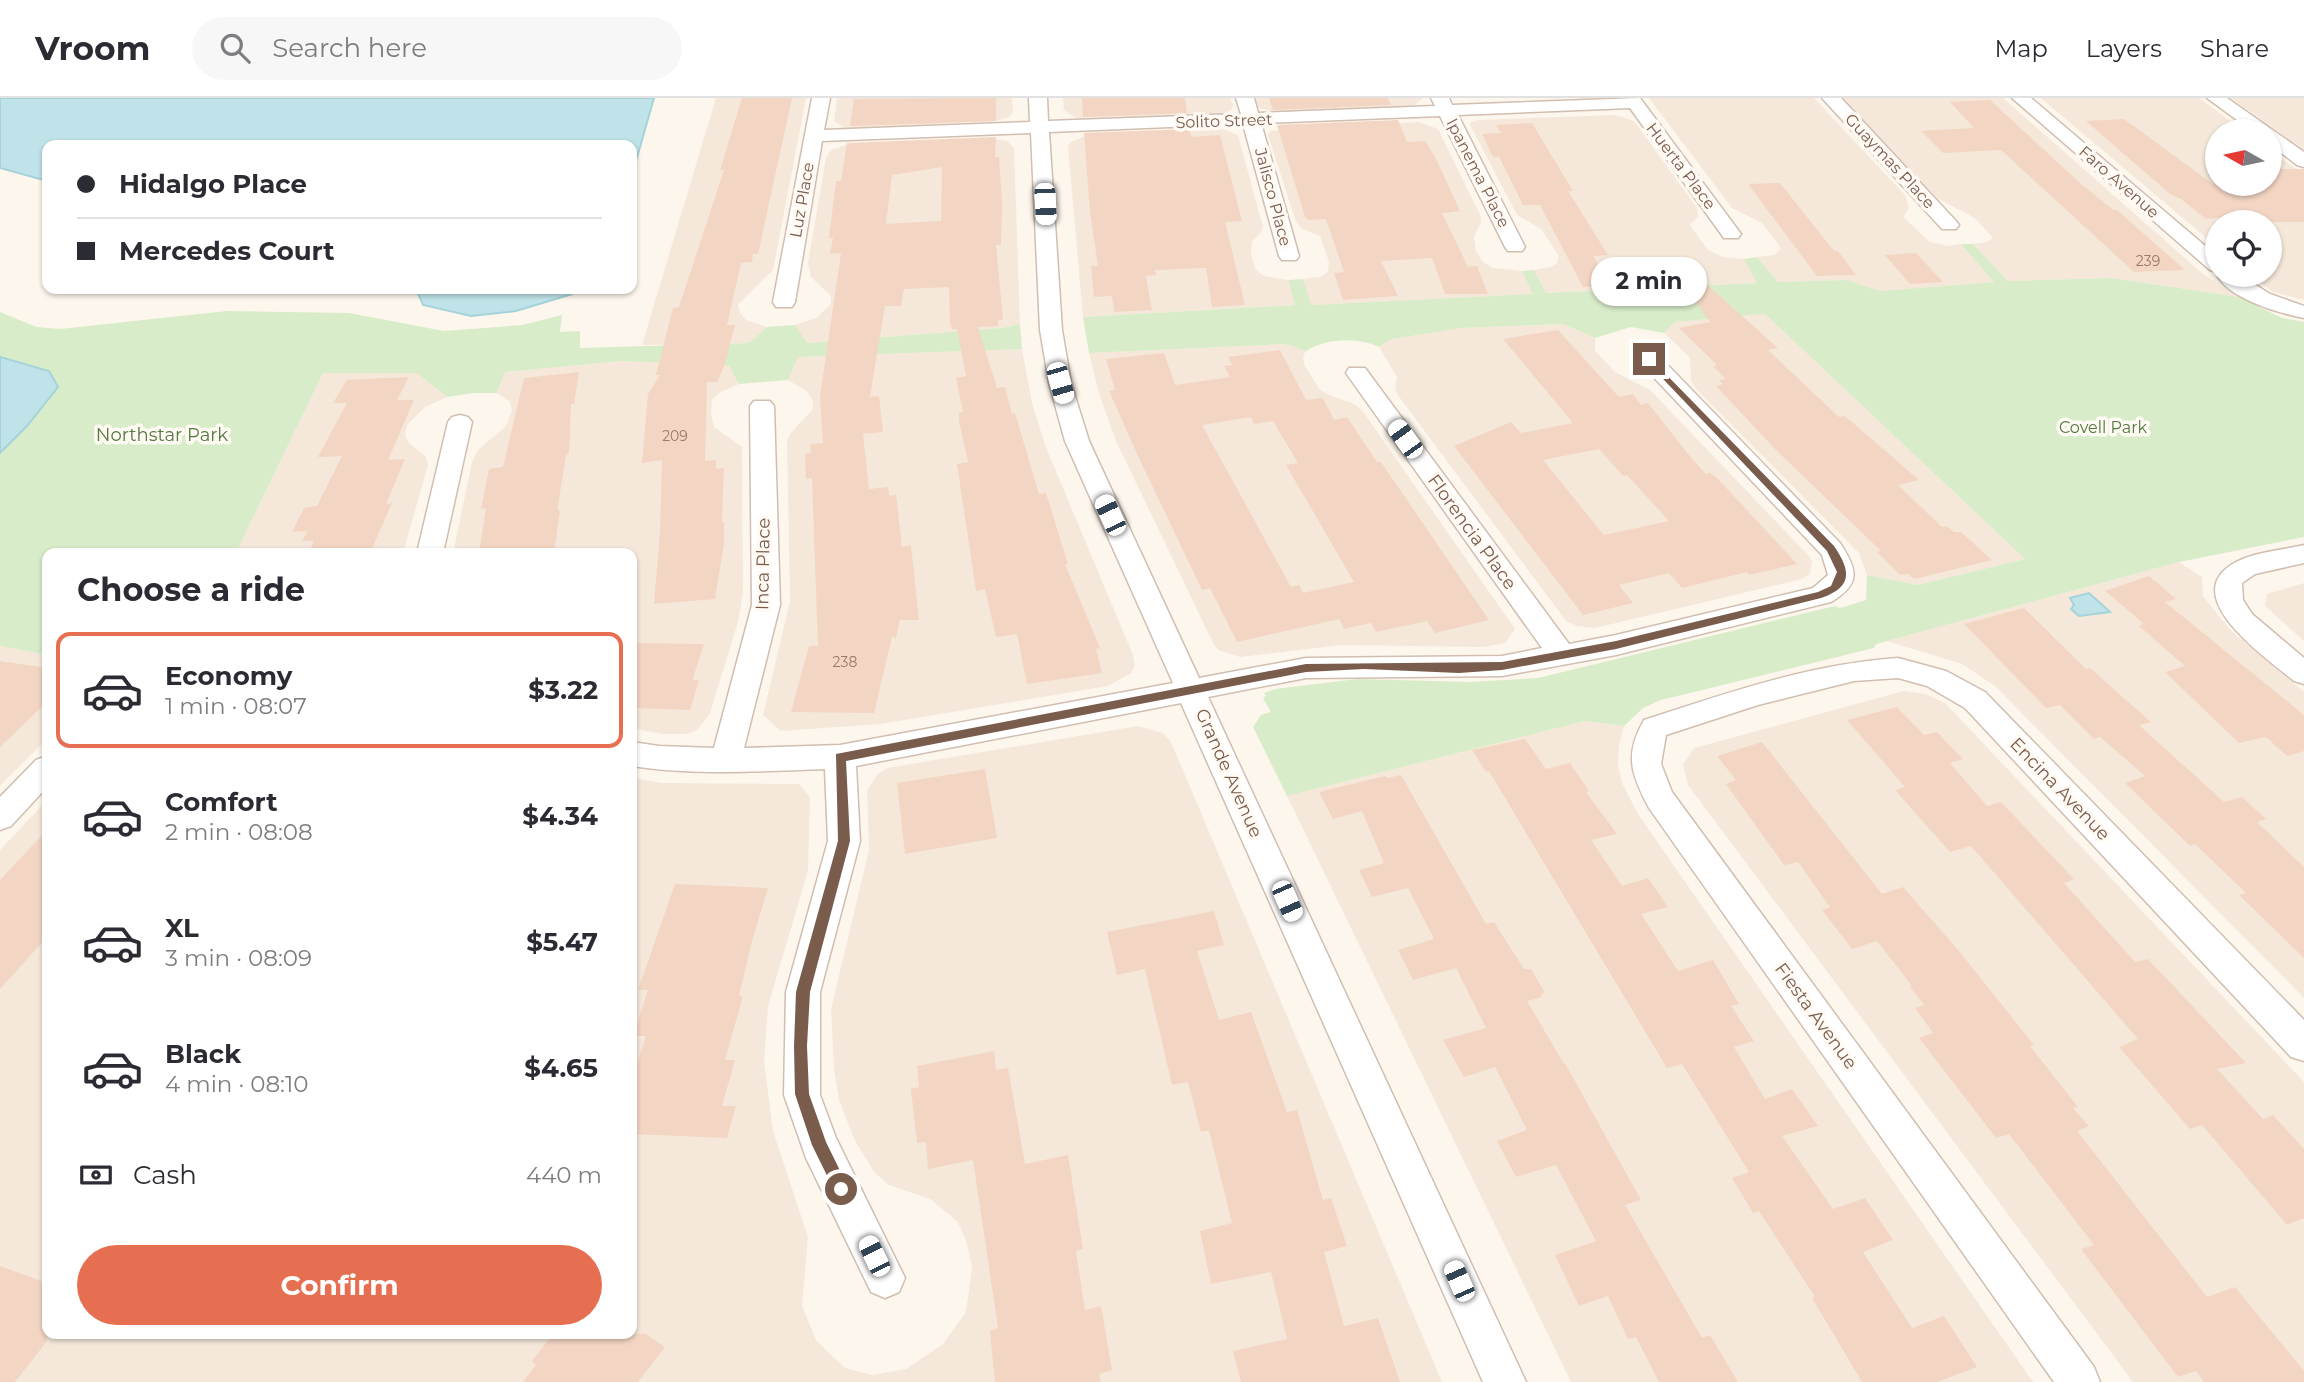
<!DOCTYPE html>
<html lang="en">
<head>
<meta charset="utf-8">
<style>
  body { margin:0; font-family:Montserrat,sans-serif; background:#f7f7f7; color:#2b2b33; height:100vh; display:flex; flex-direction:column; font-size:26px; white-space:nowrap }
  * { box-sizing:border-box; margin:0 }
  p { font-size:23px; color:#7c7c81 }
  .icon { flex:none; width:38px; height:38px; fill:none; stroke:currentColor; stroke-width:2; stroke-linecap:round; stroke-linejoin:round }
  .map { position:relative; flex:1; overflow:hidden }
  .drawer { position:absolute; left:42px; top:450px; width:595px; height:791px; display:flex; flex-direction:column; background:#fff; border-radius:14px; box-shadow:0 2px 5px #0004 }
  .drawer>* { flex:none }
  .banner { position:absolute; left:42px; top:42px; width:595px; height:154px; border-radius:14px; box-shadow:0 2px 5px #0004; display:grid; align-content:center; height:154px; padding:0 35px; background:#fff }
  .needle { width:46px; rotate:279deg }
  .controls { position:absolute; left:2205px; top:21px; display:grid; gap:14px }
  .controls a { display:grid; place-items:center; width:77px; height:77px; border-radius:50%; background:#fff; box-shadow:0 2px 5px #0004; font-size:35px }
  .end { position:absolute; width:32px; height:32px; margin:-16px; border:9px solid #7a5c4d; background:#fff; box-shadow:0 0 0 4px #fff }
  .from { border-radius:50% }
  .bubble { position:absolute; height:49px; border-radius:24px; background:#fff; box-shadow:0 2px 5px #0004; font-size:23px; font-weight:700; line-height:49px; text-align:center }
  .car { position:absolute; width:21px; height:42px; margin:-21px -10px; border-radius:9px; box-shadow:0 0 5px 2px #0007; background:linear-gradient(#fff 24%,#345 0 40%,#fff 0 76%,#345 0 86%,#fff 0) }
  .banner b { display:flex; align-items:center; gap:24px; height:66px; font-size:26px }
  .banner b+b { border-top:2px solid #e1e1e2 }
  .banner i { width:18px; height:18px; background:#2b2b33 }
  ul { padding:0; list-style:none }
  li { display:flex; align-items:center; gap:21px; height:116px; margin:0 14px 10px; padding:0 21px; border:4px solid transparent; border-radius:14px }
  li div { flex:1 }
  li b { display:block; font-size:26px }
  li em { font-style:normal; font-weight:700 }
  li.active { border-color:#e76f51 }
  li>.icon { width:63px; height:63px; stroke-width:1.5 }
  h2 { padding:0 35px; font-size:32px; line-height:84px }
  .pay { display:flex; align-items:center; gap:18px; height:77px; padding:0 35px; font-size:26px }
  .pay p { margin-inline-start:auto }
  .primary-button { display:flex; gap:14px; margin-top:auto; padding:14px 35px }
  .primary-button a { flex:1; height:80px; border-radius:42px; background:#e76f51; color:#fff; font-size:28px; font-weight:700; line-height:80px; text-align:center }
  header { display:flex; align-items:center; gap:42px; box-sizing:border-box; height:98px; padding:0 35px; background:#fff; border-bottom:2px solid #e1e1e2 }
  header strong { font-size:33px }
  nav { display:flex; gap:38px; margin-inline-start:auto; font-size:24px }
  .search { width:490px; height:63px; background:#f7f7f7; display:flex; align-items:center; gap:18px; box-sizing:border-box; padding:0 24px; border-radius:38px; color:#7c7c81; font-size:26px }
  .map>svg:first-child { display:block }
</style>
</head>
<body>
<header>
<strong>Vroom</strong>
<div class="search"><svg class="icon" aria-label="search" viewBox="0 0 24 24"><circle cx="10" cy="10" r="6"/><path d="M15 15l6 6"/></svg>Search here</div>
<nav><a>Map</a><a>Layers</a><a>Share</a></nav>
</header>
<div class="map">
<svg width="2304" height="1284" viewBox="0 0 2304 1284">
  <rect width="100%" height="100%" fill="#fdf6ec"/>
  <g fill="#f5e8da">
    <path d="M716 0H806L773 172 738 207 740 215 746 222 767 229 749 245 642 247Z"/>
    <path d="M837 0H1012L1013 14 1009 19 996 23 847 31 834 23Z"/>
    <path d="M1063 0H1230L1233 7 1230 13 1213 18 1076 20 1064 12Z"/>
    <path d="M1254 0H1422V1L1414 7 1279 15 1259 10Z"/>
    <path d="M1649 0H1814L1905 97 1909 110 1903 119 1930 144 1948 148 1961 146 1995 184 1880 193 1847 182 1778 184 1757 159 1774 157 1780 152 1779 147 1762 125 1732 110Z"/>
    <path d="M1839 0H2003L2202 175 2239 199 2112 180 2008 183 1973 146 1987 144 1993 140 1975 120 1937 100Z"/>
    <path d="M2041 0H2199L2244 33H2217V86H2270V52L2304 77V202L2273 194 2250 177H2270V124H2217V149Z"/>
    <path d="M2231 0H2304V52Z"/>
    <path d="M1616 17 1634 23 1697 110 1698 119 1690 127 1708 152 1723 159 1744 161 1758 185 1546 195 1534 172 1551 169 1557 165 1559 158 1541 131 1517 117 1469 25 1478 22Z"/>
    <path d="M1419 24 1438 31 1481 119V124L1474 139 1476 153 1483 164 1493 170 1522 173 1534 196 1310 207 1303 181 1320 179 1328 174 1329 164 1320 138 1303 131 1296 124 1268 37 1270 33Z"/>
    <path d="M1222 31 1238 37 1263 129 1260 136 1252 143 1251 157 1256 172 1264 178 1288 182 1295 207 1083 219 1068 49 1071 44 1087 37Z"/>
    <path d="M995 41 1007 43 1014 50 1020 226 1001 230 806 245 795 227 816 220 831 206V198L811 179 808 165 826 60 831 52 849 46Z"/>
    <path d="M1765 216 2025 461 1918 487 1867 477 1859 455 1851 447 1696 291 1691 283 1690 260 1664 235 1675 224Z"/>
    <path d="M1563 226 1595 240V253L1615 274 1650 292 1808 457 1812 463 1810 476 1802 481 1595 530 1577 528 1566 523 1397 296 1395 290 1397 279 1379 249 1392 241 1462 230Z"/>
    <path d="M1286 246 1306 253 1303 258 1304 266 1319 291 1331 298 1352 305 1362 312 1515 531 1505 545 1484 549 1341 547 1240 559 1218 552 1213 545 1117 345 1100 299 1089 255Z"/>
    <path d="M1022 251 1032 305 1045 347 1133 557 1135 568 1131 575 1108 588 881 626 781 633 763 617 790 503 787 343 790 336 812 312 813 304 808 294 788 282 798 259Z"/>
    <path d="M622 263 729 268 739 286 719 295 712 302 711 316 714 329 742 349 743 495 738 524 710 615 698 631 687 636H662L632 630V455H453L472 364 478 352 506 328 512 313 510 304 497 295 505 274Z"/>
    <path d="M323 275H417L447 299 425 309 407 327 405 337 409 345 426 359 428 367 403 455H236Z"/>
    <path d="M2179 464 2202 479 2203 498 2230 532 2304 594V900L1995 588 1962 566 1887 543Z"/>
    <path d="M2304 485V543L2265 508 2267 496Z"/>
    <path d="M0 548 47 557V641L0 688Z"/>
    <path d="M1904 593 1926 596 1945 605 2304 984V1284H2133L1688 687 1683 667 1694 650Z"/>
    <path d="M1585 623 1624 628 1619 648 1618 666 1622 685 1638 716 2033 1284H1571L1287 698Z"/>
    <path d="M1138 628 1163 635 1171 644 1442 1284H0V752L47 702V1236H632V680L662 685 799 686 810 699 808 773 768 908 764 963 773 1033 808 1139 802 1208 816 1242 845 1270 873 1277 906 1271 943 1246 966 1214 972 1170 966 1142 957 1123 930 1101 889 1087 875 1075 855 1043 839 1002 834 972 831 911 869 752 867 692 878 676 887 670Z"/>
  </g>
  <g fill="#d8ecc9">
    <path d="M1961 146H1973L2008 183 2112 180 2239 199 2282 220 2304 224V439L2179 464 1876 546 1874 550 1661 602 1643 610 1624 628 1585 623 1287 698 1253 629 1261 617 1271 614 1263 600 1266 598 1264 595 1275 591 1357 581 1470 584 1538 580 1835 508 1840 510 1866 502 1867 477 1918 487 2025 461 1765 216 1675 224 1664 235 1631 229 1595 240 1563 226 1462 230 1392 241 1379 249C1359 239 1325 240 1306 253L1286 246 1089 255 1083 219 1295 207 1288 182 1303 181 1311 207 1533 196 1522 173 1534 172 1546 195 1757 185 1744 161 1757 159 1778 184 1847 182 1880 193 1994 184Z"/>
    <path d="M227 213 349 215 444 233 522 227 562 217 560 234 580 233V250L749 245 767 229 795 227 807 245 1001 230 1020 226 1022 251 798 259 788 282 739 286 729 268 622 263 505 274 497 295H474L447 299 417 275H323L236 455H47V557L0 548V214L37 229 60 231Z"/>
  </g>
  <g fill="#bfe3e8" stroke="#a5d3da" stroke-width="2">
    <path d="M0 0H654L632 77V47H47V83L0 70Z"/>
    <path d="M416 191H577L572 196 516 213 471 218 423 207Z"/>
    <path d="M0 259 49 273 58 289 27 328 0 355Z"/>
    <path d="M2089 495 2110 514 2079 518 2071 511 2074 507 2070 500Z"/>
  </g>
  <g fill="#f3d5c3" fill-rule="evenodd">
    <path d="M742 0H792L758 156H753L752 164 741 165 727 227H735L724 269 717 284H707L705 363 716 362V371L724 370 722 424H724V446L715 501 654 506 660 435 662 362 642 365 648 296 660 277H656L673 210 679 209 724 72H720Z"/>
    <path d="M996 0V23L850 28 854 1Z"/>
    <path d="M1082 0H1185L1187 15 1083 19Z"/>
    <path d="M1269 0H1388L1391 7 1273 12Z"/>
    <path d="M1990 2 2079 84 2113 112H2117L2185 172 2134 174 2001 52 1943 55 1921 33 1974 30 1950 4Z"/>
    <path d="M2124 21 2213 86H2270V71H2304V124H2222L2218 120 2206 121 2181 101 2170 96 2086 23Z"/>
    <path d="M1398 22 1407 44 1425 43 1436 61 1460 113 1442 115 1468 169 1477 168 1488 196H1445L1432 160 1381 163 1398 198 1343 202 1334 175 1344 174 1326 121 1309 122 1305 119 1277 27Z"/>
    <path d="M1532 25 1573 93H1568L1608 157 1593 158 1612 188 1583 189 1540 107H1523L1499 59H1493L1482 36 1501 35 1496 27Z"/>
    <path d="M1190 31 1191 39 1220 37 1242 123 1225 124 1245 207 1212 209 1206 170 1155 172 1156 177 1146 178 1152 212 1114 214 1112 198 1094 199 1091 168H1098L1090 114 1084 35Z"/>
    <path d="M996 39 995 59H999L1002 104 1001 147H996L1003 222H998V228L978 229 997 290 1005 289 1012 316 1015 315 1039 396 1046 395 1068 466H1065L1100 550 1096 551 1102 575 1027 586 1017 536 996 539 985 491 976 493 957 366 968 364 959 323V315L963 314 956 280 966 278 957 231H952L950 224 949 189 904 191 901 208H885L870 299 879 298 883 334 863 336 869 391 888 389 889 398 896 397 902 449 911 447 919 522H900L896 540 892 539 874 615 791 614 809 548H818L812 380 806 381 805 356 811 355 810 346 823 345 820 299 841 155 830 156 833 140H829L836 83H841L847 45ZM942 69 941 123 886 126 892 77Z"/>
    <path d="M1780 85 1834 153H1838L1856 177 1817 178 1748 86Z"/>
    <path d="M1916 155 1943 184 1910 186 1885 157Z"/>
    <path d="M1678 161 1778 250 1768 252 1839 319 1845 318 1919 382 1898 387 1942 429 1947 428 1954 434H1961L1992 462 1914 481 1908 476 1900 477 1877 454 1881 453 1775 351 1716 288 1723 286 1719 282 1726 281 1713 268 1717 267 1679 230 1710 224 1671 168Z"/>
    <path d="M1558 232 1619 299 1633 296 1641 307 1648 305 1692 361 1706 376 1710 375 1717 380 1797 466 1749 477 1747 474 1682 490 1669 475 1619 487 1633 505 1583 517 1454 348 1511 324 1521 335 1573 325 1503 241ZM1599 351 1623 378 1627 377 1669 423 1604 437 1543 362Z"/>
    <path d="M1280 252 1306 302 1323 300 1334 322 1347 319 1377 364H1381L1489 522 1435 535 1427 523 1376 534 1371 525 1344 531 1339 521 1237 544 1210 490 1202 492 1138 358 1109 293 1115 292 1106 261 1164 255 1175 287 1230 279 1224 268 1232 267 1228 259ZM1251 319 1254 326 1273 323 1298 365 1286 367 1354 484 1303 495 1299 487 1291 489 1202 327Z"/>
    <path d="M579 274 574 306H571L569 356 566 357 558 407V413H560L554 455H479L486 410 481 411 489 371 503 369 524 280Z"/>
    <path d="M409 279 397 302H414L388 362 405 361 386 406 392 405 370 455H308L314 443H302L308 433 292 434 304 410 317 408 342 358 318 359 347 305H333L347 282Z"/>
    <path d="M2149 478 2176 501 2165 504 2304 617V653L2287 658 2266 639 2239 645 2165 574 2185 568 2139 528 2144 526 2105 493Z"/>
    <path d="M2024 510 2086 571 2090 570 2151 624 2139 627 2224 704 2242 699 2266 721 2257 724 2304 769V860L2239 797 2246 795 2195 746 2190 748 2125 685 2145 678 2100 639 2094 641 2060 607 2046 610 1964 526Z"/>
    <path d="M632 545 704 546 694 577 693 582H699L690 612 632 610Z"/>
    <path d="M0 563 47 570V604L0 649Z"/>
    <path d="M1897 609 1924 637 1937 634 1963 661 1950 665 1987 708 2001 704 2074 781 2064 785 2135 864 2148 861 2246 965 2217 971 2263 1021 2273 1017 2304 1051V1120L2287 1127 2202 1027 2190 1031 2119 949 2138 941 1971 748 1950 754 1895 692 1905 689 1847 622Z"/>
    <path d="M1525 641 1546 671 1570 665 1589 693 1586 694 1617 736 1591 742 1622 788 1648 780 1668 809 1641 816 1678 873 1713 862 1739 906 1731 908 1754 943 1734 949 1765 1001 1792 991 1818 1028 1782 1038 1833 1111 1865 1100 1893 1142 1863 1154 1912 1230 1944 1218 1977 1269 1937 1284H1862L1812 1200 1815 1199 1759 1113 1753 1115 1732 1080 1749 1074 1682 966 1667 970 1489 673 1486 674 1472 652Z"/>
    <path d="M1762 644 1882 796 1903 789 1959 853 2034 947 2030 948 2078 1009 2073 1010 2089 1028 2077 1033 2207 1199 2235 1189 2304 1273V1284H2204L2196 1273 2178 1279 2081 1151 2094 1147 2009 1036 1996 1040 1919 940 1933 935 1915 910 1924 907 1910 889 1912 888 1877 843 1852 851 1822 812 1830 809 1798 764 1784 767 1726 686 1736 682 1717 658Z"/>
    <path d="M985 671 997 740 905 756 897 685Z"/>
    <path d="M1401 677 1486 826 1494 824 1524 871H1531L1545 895 1541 896 1542 899 1527 903 1564 966 1565 965 1641 1102 1625 1107 1702 1240 1710 1237 1738 1284H1659L1636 1239 1628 1241 1608 1198 1579 1208 1555 1157 1596 1143 1556 1067 1516 1079 1497 1043 1527 1032 1495 969 1464 979 1443 942 1486 930 1456 870 1413 882 1398 852 1434 841 1408 790 1372 799 1359 772 1384 765 1362 713 1333 721 1319 694 1385 678 1387 680Z"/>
    <path d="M47 732V839L0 891V782Z"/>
    <path d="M675 786 768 790 752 843 739 898H743L725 962H735L722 1008H736L727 1040 632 1036V981L646 938H633L648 892H638Z"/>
    <path d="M1214 813 1224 847 1197 853 1219 922 1251 914 1287 1014 1297 1012 1323 1102 1331 1100 1347 1148 1324 1154 1344 1228 1378 1220 1400 1284H1241L1233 1253 1287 1241 1271 1174 1211 1186 1200 1133 1232 1125 1209 1032 1201 1034 1188 984 1172 987 1145 871 1117 877 1107 834Z"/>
    <path d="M994 953 996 972 1008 970 1025 1066 1068 1057 1083 1151 1076 1153 1085 1212 1101 1208 1112 1272 1099 1276 1101 1284H995L990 1233 998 1230 973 1062 928 1071 926 1044 917 1045 911 991 919 989 917 968Z"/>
    <path d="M0 1168 47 1185V1243L15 1284H0Z"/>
    <path d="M553 1236H646L665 1249 638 1284H523L536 1267 532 1263Z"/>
  </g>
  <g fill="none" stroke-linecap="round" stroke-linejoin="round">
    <g stroke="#d1beb0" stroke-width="3">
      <g id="minor">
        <path d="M812 0H830L824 32 1030 24 1029 0H1047L1048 23 1241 16 1236 0H1254L1258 15 1435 8 1431 0H1449L1452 7 1640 0 1741 136 1738 140H1724L1630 10 1458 17 1525 149 1522 153H1508L1505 149 1440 18 1261 25 1299 158 1296 162H1282L1279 158 1243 26 1049 34 1062 232 1071 285 1089 343 1199 580 1306 560 1502 558 1542 550 1346 275 1349 270H1365L1569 546 1616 537 1813 490 1828 477 1822 457 1641 266 1638 261 1641 256H1657L1840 445C1858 472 1861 486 1831 504L1616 557 1502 578 1306 580 1208 599 1526 1284H1483L1181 605 856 668 860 743 820 894V997L836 1040 905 1180 899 1194 885 1200 871 1194 806 1060 784 997 786 894 828 743 825 671C761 673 696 678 632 668V644L659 648 714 650 752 507 750 308 754 303H770L774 308 780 507 744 650 840 647 1173 585 1065 343 1049 285 1040 232 1031 35 822 43 795 204 792 209H776L773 204Z"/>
        <path d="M1822 0H1841L1956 123 1959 127 1956 131H1942Z"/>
        <path d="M2012 0H2031L2217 158V174L2210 172Z"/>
        <path d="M2207 0H2227L2304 54V69L2297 67 2270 46V33H2252Z"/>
        <path d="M2217 177H2240L2270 196 2304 208V220C2278 215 2228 200 2217 177Z"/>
        <path d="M460 317 468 319 472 324 443 455H417L448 324 452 319Z"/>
        <path d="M2304 447V465L2255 476 2242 485 2243 502 2252 516 2304 560V586L2294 583C2267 560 2174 497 2236 464 2255 454 2283 452 2304 447Z"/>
        <path d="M1898 560 1946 573 1985 594 2304 922V963L2291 959 1965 610 1927 588 1898 580 1854 583 1758 607 1666 637 1661 666 1672 694 2094 1269 2100 1284H2054L1649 710C1631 676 1624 657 1644 622 1727 595 1810 566 1898 560Z"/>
        <path d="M47 658V689L11 728 0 732V699L36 662Z"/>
      </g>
    </g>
    <use href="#minor" fill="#fff" fill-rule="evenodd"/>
  </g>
  <path fill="#7a5c4d" d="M1649 259 1834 448C1851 473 1853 489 1821 500L1616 551 1502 572 1459 575 1364 571 1306 574 846 663 850 743 810 894 807 948 809 996 826 1044 849 1091 846 1096 841 1098 836 1096 812 1047 795 996 794 948 796 894 838 743 836 656 1306 566 1502 564 1616 543 1818 494 1831 488 1837 474 1827 453 1646 263Z"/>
  <g text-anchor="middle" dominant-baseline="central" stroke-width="7" stroke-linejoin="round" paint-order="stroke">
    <g font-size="14" fill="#987a6a">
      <text x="2148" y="163">239</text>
      <text x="675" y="338">209</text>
      <text x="845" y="564">238</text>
    </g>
    <g font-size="16" fill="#7a5c4d" stroke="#fffaf3">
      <text transform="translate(1224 23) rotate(-2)">Solito Street</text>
      <text transform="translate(1890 63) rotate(47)">Guaymas Place</text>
      <text transform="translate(1681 68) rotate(53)">Huerta Place</text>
      <text transform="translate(1478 75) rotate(63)">Ipanema Place</text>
      <text transform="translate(2119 84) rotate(41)">Faro Avenue</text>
      <text transform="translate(1273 99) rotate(75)">Jalisco Place</text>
      <text transform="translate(802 102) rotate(-80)">Luz Place</text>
    </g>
    <g font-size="16" fill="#537a41" stroke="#fffaf3">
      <text x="2103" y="329">Covell Park</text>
    </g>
    <g font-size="18" fill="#537a41" stroke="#fffaf3">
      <text x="162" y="337">Northstar Park</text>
    </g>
    <g font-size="18" fill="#7a5c4d" stroke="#fffaf3">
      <text transform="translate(1472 434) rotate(54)">Florencia Place</text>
      <text transform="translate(763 466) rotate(-89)">Inca Place</text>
      <text transform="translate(1229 675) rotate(66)">Grande Avenue</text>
      <text transform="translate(2060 691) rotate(46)">Encina Avenue</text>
      <text transform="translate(1816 918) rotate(54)">Fiesta Avenue</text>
    </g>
  </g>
</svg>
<div class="controls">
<a><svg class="needle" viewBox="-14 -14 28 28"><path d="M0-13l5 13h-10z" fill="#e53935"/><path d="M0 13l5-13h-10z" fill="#7c7c81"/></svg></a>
<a><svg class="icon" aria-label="locate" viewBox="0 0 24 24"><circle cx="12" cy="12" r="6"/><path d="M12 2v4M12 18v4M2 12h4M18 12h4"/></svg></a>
</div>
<i class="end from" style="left:841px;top:1091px"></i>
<i class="end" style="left:1649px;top:261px"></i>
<div class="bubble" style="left:1591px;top:159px;width:116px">2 min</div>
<i class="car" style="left:1045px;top:106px;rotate:177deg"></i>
<i class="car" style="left:1060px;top:285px;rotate:164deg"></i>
<i class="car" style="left:1405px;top:341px;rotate:324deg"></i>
<i class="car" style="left:1110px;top:417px;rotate:335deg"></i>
<i class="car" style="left:1287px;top:803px;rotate:156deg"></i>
<i class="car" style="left:874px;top:1158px;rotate:334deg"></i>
<i class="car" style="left:1459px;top:1183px;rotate:336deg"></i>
<div class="banner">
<b><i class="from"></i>Hidalgo Place</b>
<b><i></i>Mercedes Court</b>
</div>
<section class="drawer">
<h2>Choose a ride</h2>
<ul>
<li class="active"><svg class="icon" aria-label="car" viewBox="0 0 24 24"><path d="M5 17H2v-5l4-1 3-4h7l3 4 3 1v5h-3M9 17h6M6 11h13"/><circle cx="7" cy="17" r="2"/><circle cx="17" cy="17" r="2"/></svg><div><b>Economy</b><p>1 min · 08:07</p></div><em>$3.22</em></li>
<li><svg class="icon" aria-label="car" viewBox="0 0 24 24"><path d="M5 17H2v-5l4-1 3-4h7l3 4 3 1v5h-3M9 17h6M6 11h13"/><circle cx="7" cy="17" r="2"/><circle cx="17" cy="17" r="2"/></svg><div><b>Comfort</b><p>2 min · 08:08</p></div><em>$4.34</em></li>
<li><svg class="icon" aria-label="car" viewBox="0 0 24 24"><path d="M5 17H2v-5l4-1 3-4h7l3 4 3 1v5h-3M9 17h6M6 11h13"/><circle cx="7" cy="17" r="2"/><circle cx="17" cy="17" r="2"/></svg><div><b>XL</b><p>3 min · 08:09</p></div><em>$5.47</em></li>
<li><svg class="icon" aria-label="car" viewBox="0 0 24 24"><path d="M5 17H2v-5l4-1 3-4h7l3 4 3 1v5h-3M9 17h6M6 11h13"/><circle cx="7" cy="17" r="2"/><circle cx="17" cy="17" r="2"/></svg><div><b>Black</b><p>4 min · 08:10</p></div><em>$4.65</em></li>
</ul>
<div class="pay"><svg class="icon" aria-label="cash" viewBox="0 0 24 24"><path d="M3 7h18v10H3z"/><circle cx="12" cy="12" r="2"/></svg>Cash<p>440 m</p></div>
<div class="primary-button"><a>Confirm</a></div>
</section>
</div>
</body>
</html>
